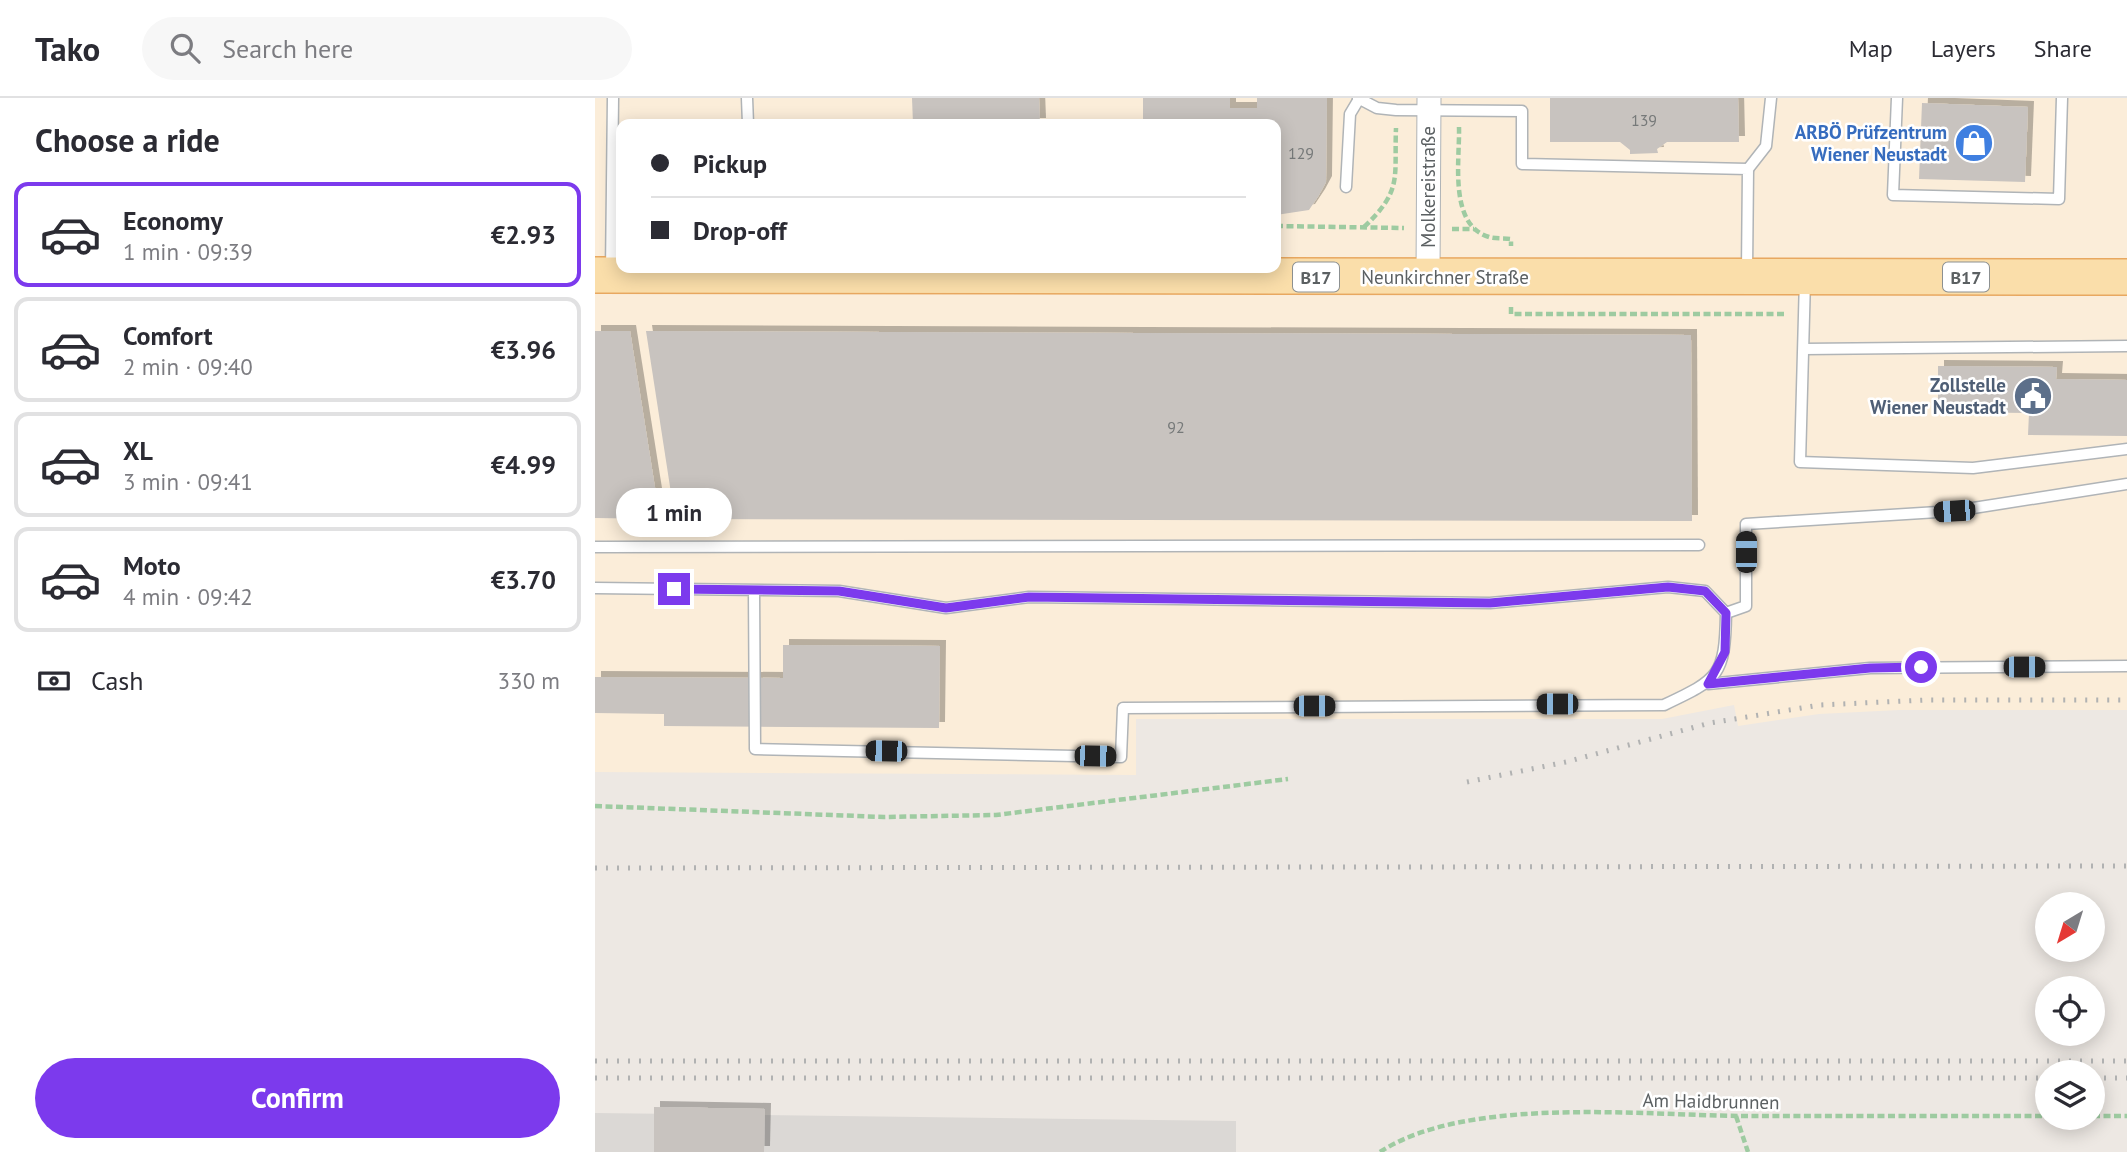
<!DOCTYPE html>
<html lang="en">
<head>
<meta charset="utf-8">
<style>
  body { margin:0; font-family:"PT Sans",sans-serif; background:#f7f7f7; color:#2b2b33; height:100vh; display:flex; flex-direction:column; font-size:26px; white-space:nowrap }
  * { box-sizing:border-box; margin:0 }
  p { font-size:23px; color:#7c7c81 }
  .icon { flex:none; width:38px; height:38px; fill:none; stroke:currentColor; stroke-width:2; stroke-linecap:round; stroke-linejoin:round }
  .map { position:relative; flex:1; overflow:hidden }
  .drawer { display:flex; flex-direction:column; background:#fff; width:595px }
  .drawer>* { flex:none }
  .hud { position:absolute; left:21px; top:21px; width:665px; height:154px; border-radius:14px; box-shadow:0 4px 18px #0003; display:grid; align-content:center; height:154px; padding:0 35px; background:#fff }
  .needle { width:46px; rotate:218deg }
  .controls { position:absolute; left:1440px; top:794px; display:grid; gap:14px }
  .controls a { display:grid; place-items:center; width:70px; height:70px; border-radius:50%; background:#fff; box-shadow:0 4px 18px #0003; font-size:35px }
  .end { position:absolute; width:32px; height:32px; margin:-16px; border:9px solid #7c3aed; background:#fff; box-shadow:0 0 0 4px #fff }
  .from { border-radius:50% }
  .bubble { position:absolute; height:49px; border-radius:24px; background:#fff; box-shadow:0 4px 18px #0003; font-size:23px; font-weight:700; line-height:49px; text-align:center }
  .car { position:absolute; width:21px; height:42px; margin:-21px -10px; border-radius:9px; box-shadow:0 0 5px 2px #0007; background:linear-gradient(#222 24%,#8ab4d8 0 40%,#222 0 76%,#8ab4d8 0 86%,#222 0) }
  .hud b { display:flex; align-items:center; gap:24px; height:66px; font-size:26px }
  .hud b+b { border-top:2px solid #e1e1e2 }
  .hud i { width:18px; height:18px; background:#2b2b33 }
  ul { padding:0; list-style:none }
  li { display:flex; align-items:center; gap:21px; height:105px; margin:0 14px 10px; padding:0 21px; border:4px solid #e1e1e2; border-radius:14px }
  li div { flex:1 }
  li b { display:block; font-size:26px }
  li em { font-style:normal; font-weight:700 }
  li.current { border-color:#7c3aed }
  li>.icon { width:63px; height:63px; stroke-width:1.5 }
  h2 { padding:0 35px; font-size:32px; line-height:84px }
  .pay { display:flex; align-items:center; gap:18px; height:77px; padding:0 35px; font-size:26px }
  .pay p { margin-inline-start:auto }
  .action { display:flex; gap:14px; margin-top:auto; padding:14px 35px }
  .action a { flex:1; height:80px; border-radius:42px; background:#7c3aed; color:#fff; font-size:28px; font-weight:700; line-height:80px; text-align:center }
  header { display:flex; align-items:center; gap:42px; box-sizing:border-box; height:98px; padding:0 35px; background:#fff; border-bottom:2px solid #e1e1e2 }
  header strong { font-size:33px }
  nav { display:flex; gap:38px; margin-inline-start:auto; font-size:24px }
  .search { width:490px; height:63px; background:#f7f7f7; display:flex; align-items:center; gap:18px; box-sizing:border-box; padding:0 24px; border-radius:38px; color:#7c7c81; font-size:26px }
  main { display:flex; flex:1; min-height:0 }
  .map>svg:first-child { display:block }
</style>
</head>
<body>
<header>
<strong>Tako</strong>
<div class="search"><svg class="icon" aria-label="search" viewBox="0 0 24 24"><circle cx="10" cy="10" r="6"/><path d="M15 15l6 6"/></svg>Search here</div>
<nav><a>Map</a><a>Layers</a><a>Share</a></nav>
</header>
<main>
<section class="drawer">
<h2>Choose a ride</h2>
<ul>
<li class="current"><svg class="icon" aria-label="car" viewBox="0 0 24 24"><path d="M5 17H2v-5l4-1 3-4h7l3 4 3 1v5h-3M9 17h6M6 11h13"/><circle cx="7" cy="17" r="2"/><circle cx="17" cy="17" r="2"/></svg><div><b>Economy</b><p>1 min · 09:39</p></div><em>€2.93</em></li>
<li><svg class="icon" aria-label="car" viewBox="0 0 24 24"><path d="M5 17H2v-5l4-1 3-4h7l3 4 3 1v5h-3M9 17h6M6 11h13"/><circle cx="7" cy="17" r="2"/><circle cx="17" cy="17" r="2"/></svg><div><b>Comfort</b><p>2 min · 09:40</p></div><em>€3.96</em></li>
<li><svg class="icon" aria-label="car" viewBox="0 0 24 24"><path d="M5 17H2v-5l4-1 3-4h7l3 4 3 1v5h-3M9 17h6M6 11h13"/><circle cx="7" cy="17" r="2"/><circle cx="17" cy="17" r="2"/></svg><div><b>XL</b><p>3 min · 09:41</p></div><em>€4.99</em></li>
<li><svg class="icon" aria-label="car" viewBox="0 0 24 24"><path d="M5 17H2v-5l4-1 3-4h7l3 4 3 1v5h-3M9 17h6M6 11h13"/><circle cx="7" cy="17" r="2"/><circle cx="17" cy="17" r="2"/></svg><div><b>Moto</b><p>4 min · 09:42</p></div><em>€3.70</em></li>
</ul>
<div class="pay"><svg class="icon" aria-label="cash" viewBox="0 0 24 24"><path d="M3 7h18v10H3z"/><circle cx="12" cy="12" r="2"/></svg>Cash<p>330 m</p></div>
<div class="action"><a>Confirm</a></div>
</section>
<div class="map">
<svg width="1532" height="1054" viewBox="0 0 1532 1054">
  <defs>
    <filter id="shadow"><feDropShadow dx="6" dy="-6" stdDeviation="0" flood-color="#0004"/></filter>
  </defs>
  <rect width="100%" height="100%" fill="#ede8e3"/>
  <path fill="#fbedd9" fill-rule="evenodd" d="M0 0H1532V612H1304L1224 616 1143 628 1139 607 1067 621H541V677L0 674ZM26 26H681V170H26Z"/>
  <path fill="#dbd8d5" d="M0 1015 641 1023V1054H0Z"/>
  <g fill="#c8c3bf" filter="url(#shadow)">
    <path d="M317 0H444L445 26H318Z"/>
    <path d="M548 0H635V10H662V0H732L731 84 724 97 714 112 681 117V26H548Z"/>
    <path d="M955 0H1143L1144 44H1072L1062 51 1063 55 1035 56V52L1025 44H955Z"/>
    <path d="M1327 5 1433 9 1430 84 1324 81Z"/>
    <path d="M0 233H35L65 421 0 420Z"/>
    <path d="M51 233 1096 237 1097 423 80 421Z"/>
    <path d="M1343 268 1462 269 1461 281 1532 282V338L1433 337 1434 315 1343 314Z"/>
    <path d="M188 547 345 548 344 630 69 628V616L0 615V579L188 580Z"/>
    <path d="M59 1009 170 1011 169 1054H59Z"/>
  </g>
  <g fill="none" stroke-linecap="round" stroke-linejoin="round">
    <g stroke="#b0b4b7" stroke-width="13">
      <g id="service">
        <path d="M152 0 153 26"/>
        <path d="M763 0 782 10 801 12 927 13V66L1153 71 1152 173"/>
        <path d="M1302 0 1298 97 1464 101 1467 0"/>
        <path d="M1153 71 1171 48 1176 0"/>
        <path d="M751 89 755 16 764 1"/>
        <path d="M16 174 18 0"/>
        <path d="M1210 181 1205 364 1378 370 1532 351"/>
        <path d="M1209 251 1532 248"/>
        <path d="M0 449 1104 447"/>
        <path d="M0 490 244 493 351 510 434 499 895 505 1073 489 1110 493 1131 515C1130 578 1124 581 1069 607L528 610 526 659 160 651 159 492"/>
        <path d="M1131 515 1151 508V426L1359 413 1532 386"/>
        <path d="M1113 586 1275 570 1532 568"/>
      </g>
    </g>
    <g stroke="#b0b4b7" stroke-width="25">
      <path id="minor" d="M833 179 834 0"/>
    </g>
    <g stroke="#e8a860" stroke-width="38">
      <path id="primary" d="M0 177 1532 179"/>
    </g>
    <g stroke="#9ecba1" stroke-width="4.5" stroke-dasharray="7 3.5" stroke-linecap="butt">
      <path d="M864 29C865 61 853 127 894 139 900 141 909 140 916 141V148"/>
      <path d="M681 128 809 130"/>
      <path d="M769 129C808 92 799 80 801 30"/>
      <path d="M857 131H879"/>
      <path d="M916 209V216H1191"/>
      <path d="M0 708 289 719 401 717 693 681"/>
      <path d="M1141 1018 1153 1054"/>
      <path d="M1498 1018H1532"/>
      <path d="M785 1054C870 998 1044 1017 1145 1018 1247 1018 1350 1018 1452 1018"/>
    </g>
    <use href="#service" stroke="#fff" stroke-width="10"/>
    <use href="#minor" stroke="#fff" stroke-width="23"/>
    <use href="#primary" stroke="#fadeaa" stroke-width="35"/>
    <g stroke="#b1b2b2" stroke-width="5" stroke-dasharray="2 9" stroke-linecap="butt">
      <path d="M872 684 971 664 1115 625 1225 607 1331 602H1532"/>
      <path d="M0 770 1532 768"/>
      <path d="M0 963H1532"/>
      <path d="M0 980H1452"/>
      <path d="M1498 980H1532"/>
    </g>
  </g>
  <g fill="none" stroke-linecap="round" stroke-linejoin="round">
    <path stroke="#7c3aed" stroke-width="9" d="M79 491 244 493 351 510 434 499 895 505 1073 489 1110 493 1131 515 1130 554 1113 586 1275 570 1326 569"/>
  </g>
  <defs>
    <g id="shop-disc" transform="scale(2.0125)"><circle r="9.5" fill="#3f7fe0" stroke="#fff"/><path d="M-5-2.5h2.3a2.7 3.5 0 0 1 5.4 0H5L5.5 6h-11ZM-1.5-2.5h3a1.5 2.3 0 0 0-3 0Z" fill="#fff"/></g>
    <g id="civic-disc" transform="scale(2.0125)"><circle r="9.5" fill="#5c6f8a" stroke="#fff"/><path d="M-.6-6.5H3V-4.5H.6V-3L4-1V1h2V6H-6V1h2V-1L-.6-3ZM-1.2 2.5V6h2.4V2.5Z" fill="#fff"/></g>
  </defs>
  <g fill-rule="evenodd">
    <use href="#shop-disc" x="1379" y="45"/>
    <use href="#civic-disc" x="1438" y="298"/>
  </g>
  <g text-anchor="middle" dominant-baseline="central" stroke-width="5" stroke-linejoin="round" paint-order="stroke">
    <g font-size="16" fill="#767979">
      <text x="1049" y="22">139</text>
      <text x="706" y="55">129</text>
      <text x="581" y="329">92</text>
    </g>
    <g fill="#fff" stroke="#8c9091" stroke-width="2">
      <rect x="698" y="164.5" width="46" height="29" rx="5"/>
      <rect x="1348" y="164.5" width="46" height="29" rx="5"/>
    </g>
    <g font-size="18" font-weight="bold" fill="#5b6062">
      <text x="721" y="179">B17</text>
      <text x="1371" y="179">B17</text>
    </g>
    <g font-size="19" font-weight="bold" fill="#366cbe" stroke="#fff" text-anchor="end">
      <text x="1352" y="34">ARBÖ Prüfzentrum<tspan x="1352" dy="22">Wiener Neustadt</tspan></text>
    </g>
    <g font-size="19" fill="#5b6062" stroke="#fff">
      <text transform="translate(833 89) rotate(-90)">Molkereistraße</text>
      <text x="850" y="179">Neunkirchner Straße</text>
      <text transform="translate(1116 1003) rotate(1)">Am Haidbrunnen</text>
    </g>
    <g font-size="19" font-weight="bold" fill="#4e5e75" stroke="#fff" text-anchor="end">
      <text x="1411" y="287">Zollstelle<tspan x="1411" dy="22">Wiener Neustadt</tspan></text>
    </g>
  </g>
</svg>
<div class="controls">
<a><svg class="needle" viewBox="-14 -14 28 28"><path d="M0-13l5 13h-10z" fill="#e53935"/><path d="M0 13l5-13h-10z" fill="#7c7c81"/></svg></a>
<a><svg class="icon" aria-label="locate" viewBox="0 0 24 24"><circle cx="12" cy="12" r="6"/><path d="M12 2v4M12 18v4M2 12h4M18 12h4"/></svg></a>
<a><svg class="icon" aria-label="layers" viewBox="0 0 24 24"><path d="M12 4l9 5-9 5-9-5zM3 14l9 5 9-5"/></svg></a>
</div>
<i class="end from" style="left:1326px;top:569px"></i>
<i class="end" style="left:79px;top:491px"></i>
<div class="bubble" style="left:21px;top:390px;width:116px">1 min</div>
<i class="car" style="left:1359px;top:413px;rotate:266deg"></i>
<i class="car" style="left:1151px;top:454px;rotate:0deg"></i>
<i class="car" style="left:1429px;top:569px;rotate:90deg"></i>
<i class="car" style="left:962px;top:606px;rotate:270deg"></i>
<i class="car" style="left:719px;top:608px;rotate:90deg"></i>
<i class="car" style="left:291px;top:653px;rotate:271deg"></i>
<i class="car" style="left:500px;top:658px;rotate:91deg"></i>
<div class="hud">
<b><i class="from"></i>Pickup</b>
<b><i></i>Drop-off</b>
</div>
</div>
</main>
</body>
</html>
